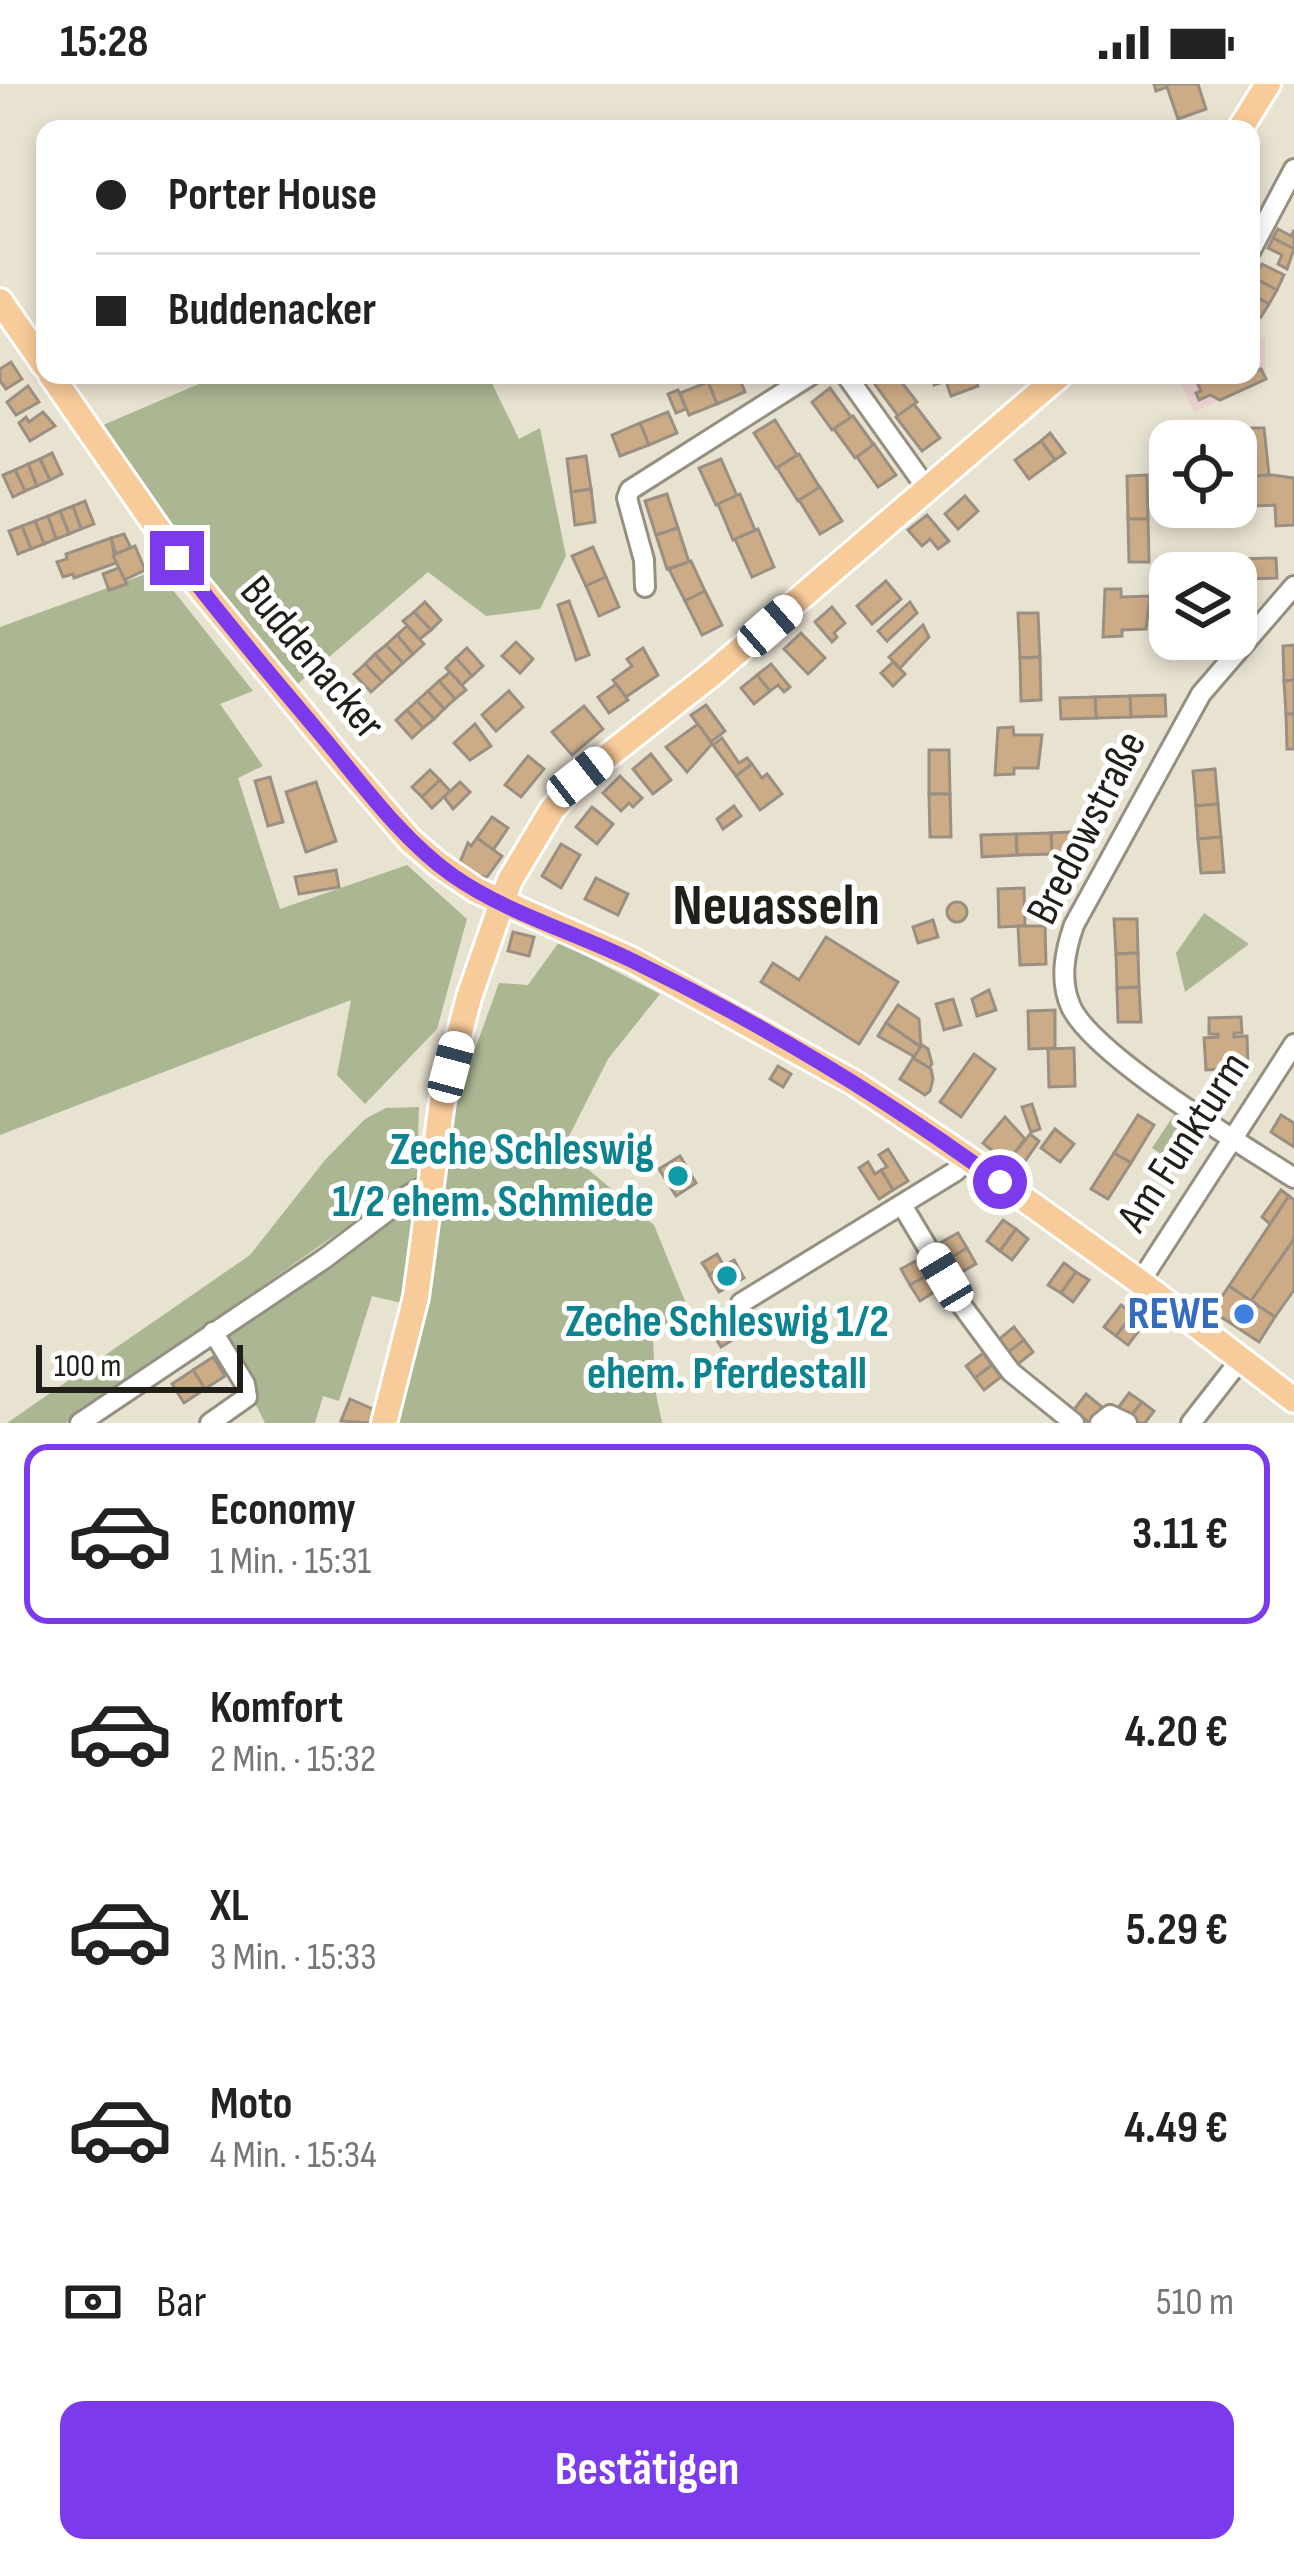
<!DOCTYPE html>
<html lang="de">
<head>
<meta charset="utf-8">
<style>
  body { margin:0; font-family:"Sofia Sans Condensed",sans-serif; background:#f2f2f2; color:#222; height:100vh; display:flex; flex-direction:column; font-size:45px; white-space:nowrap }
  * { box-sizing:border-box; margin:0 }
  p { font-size:39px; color:#767676 }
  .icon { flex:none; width:66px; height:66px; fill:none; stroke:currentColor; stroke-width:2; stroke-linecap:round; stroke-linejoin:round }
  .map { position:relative; height:1339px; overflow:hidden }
  .side { display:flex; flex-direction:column; background:#fff; flex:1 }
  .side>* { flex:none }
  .banner { position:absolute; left:36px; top:36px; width:1224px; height:264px; border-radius:24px; box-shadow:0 6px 18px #0003; display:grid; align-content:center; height:264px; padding:0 60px; background:#fff }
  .tools { position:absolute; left:1149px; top:336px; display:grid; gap:24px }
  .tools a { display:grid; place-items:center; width:108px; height:108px; border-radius:24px; background:#fff; box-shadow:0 6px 18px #0003; font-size:60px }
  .scale { position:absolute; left:36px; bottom:30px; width:207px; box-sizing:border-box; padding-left:12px; border:6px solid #211f19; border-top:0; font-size:33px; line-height:42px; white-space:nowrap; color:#211f19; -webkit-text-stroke:9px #fff; paint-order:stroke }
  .end { position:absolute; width:54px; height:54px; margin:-27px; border:15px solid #7c3aed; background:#fff; box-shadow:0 0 0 6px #fff }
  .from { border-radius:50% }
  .car { position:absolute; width:36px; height:72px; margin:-36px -18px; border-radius:15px; box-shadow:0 0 9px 3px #0007; background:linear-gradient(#fff 24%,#345 0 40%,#fff 0 76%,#345 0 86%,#fff 0) }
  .banner b { display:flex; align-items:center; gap:42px; height:114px; font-size:45px }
  .banner b+b { border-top:3px solid #e0e0e0 }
  .banner i { width:30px; height:30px; background:#222 }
  ul { padding:21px 0 0; list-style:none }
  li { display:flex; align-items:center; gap:36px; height:180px; margin:0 24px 18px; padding:0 36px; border:6px solid transparent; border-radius:24px }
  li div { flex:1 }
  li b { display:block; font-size:45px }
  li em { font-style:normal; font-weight:700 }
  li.on { border-color:#7c3aed }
  li>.icon { width:108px; height:108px; stroke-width:1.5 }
  .pay { display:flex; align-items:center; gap:30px; height:132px; padding:0 60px; font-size:45px }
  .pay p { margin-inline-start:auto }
  .primary-button { display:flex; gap:24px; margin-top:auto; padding:24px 60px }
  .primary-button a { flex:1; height:138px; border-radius:24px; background:#7c3aed; color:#fff; font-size:48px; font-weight:700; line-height:138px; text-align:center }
  .status { display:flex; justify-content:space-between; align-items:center; height:84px; padding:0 60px; background:#fff; direction:ltr }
  .status svg { height:33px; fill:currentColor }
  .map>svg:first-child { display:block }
</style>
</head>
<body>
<div class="status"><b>15:28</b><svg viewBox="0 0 49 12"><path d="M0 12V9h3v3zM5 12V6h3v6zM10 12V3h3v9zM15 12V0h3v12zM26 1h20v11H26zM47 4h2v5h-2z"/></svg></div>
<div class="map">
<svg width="1294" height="1339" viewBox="0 0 1294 1339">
  <rect width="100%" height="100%" fill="#e8e2d1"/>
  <path fill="#ecd1d1" d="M1251 249 1265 255 1266 295 1194 328 1181 300 1187 291H1251Z"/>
  <g fill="#aab792">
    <path d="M220 291H488L519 355 540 344 566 472 540 525 486 532 428 488 292 605 177 451 103 341Z"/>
    <path d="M157 486 253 607 220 620 263 682 238 694 280 825 407 781 467 835 437 945 365 1020 337 991 351 916 0 1051V543Z"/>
    <path d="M1204 829 1249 860 1185 908 1176 869Z"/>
    <path d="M559 858 660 910 608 975 563 1064 654 1141 687 1222 653 1252 655 1305 662 1339H386L457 1015 499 899 528 901Z"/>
    <path d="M419 1023 417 1094 66 1339H7L250 1171 325 1076 365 1035 386 1024Z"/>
    <path d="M1178 1025 1206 1043V1051L1183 1084 1152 1064Z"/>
    <path d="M416 1116 419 1118 406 1220 372 1212 339 1317 323 1312 315 1339H265L220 1249Z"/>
  </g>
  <g fill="#ccac87" stroke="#9b8f82" stroke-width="3">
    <path d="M1154 0H1198L1206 25 1178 35 1167 3 1156 7Z"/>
    <path d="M1278 145 1291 152 1294 146V165L1273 154Z"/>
    <path d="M1273 154 1294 165 1287 185 1278 180 1282 171 1268 164Z"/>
    <path d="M1262 180 1284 191 1277 206 1254 194Z"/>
    <path d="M1254 194 1277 206 1269 220 1251 210Z"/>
    <path d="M1251 210 1269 220 1261 233 1251 228Z"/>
    <path d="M11 278 22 295 6 305 0 297V285Z"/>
    <path d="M1261 285 1266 295 1220 316 1210 311 1199 316 1196 309 1201 307 1195 294 1201 291H1231L1233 297Z"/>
    <path d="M726 291H738L745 308 717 320 708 298Z"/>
    <path d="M885 291H896L917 318 898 332 874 299Z"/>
    <path d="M932 291H975L978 302 951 312 946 297 934 301Z"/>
    <path d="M708 298 717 320 689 331 680 309Z"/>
    <path d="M28 302 39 318 16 331 7 318Z"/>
    <path d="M830 304 851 333 832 346 812 318Z"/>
    <path d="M678 306 686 325 676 329 668 310Z"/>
    <path d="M914 320 940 354 922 367 896 333Z"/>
    <path d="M43 328 55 342 30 357 19 339 26 333 29 338Z"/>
    <path d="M668 328 677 349 649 361 640 339Z"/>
    <path d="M853 332 874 361 855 374 834 345Z"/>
    <path d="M775 336 797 371 776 384 754 349Z"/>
    <path d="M640 339 649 361 620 372 612 351Z"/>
    <path d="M1249 344H1264L1269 391 1251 392 1250 386 1236 387V357H1221L1220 353 1249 352Z"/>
    <path d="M1050 349 1065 369 1055 376 1041 357Z"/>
    <path d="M1041 357 1055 376 1029 395 1015 376Z"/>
    <path d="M874 360 896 391 878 403 857 373Z"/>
    <path d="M52 369 62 390 50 396 40 375Z"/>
    <path d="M799 370 820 404 798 417 777 384Z"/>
    <path d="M586 372 591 405 571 408 567 375Z"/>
    <path d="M40 375 50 396 37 402 28 380Z"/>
    <path d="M721 375 737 412 716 421 699 384Z"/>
    <path d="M28 380 37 402 25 407 15 386Z"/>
    <path d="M15 386 25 407 13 413 3 391Z"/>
    <path d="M1147 391 1148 435H1128L1127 392Z"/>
    <path d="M1272 391 1294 394V441L1276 442 1275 421 1252 422 1254 392Z"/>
    <path d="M820 403 842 437 820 450 799 416Z"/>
    <path d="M591 405 595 438 575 441 571 408Z"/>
    <path d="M667 410 678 444 656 451 645 417Z"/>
    <path d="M740 410 755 446 733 456 718 420Z"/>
    <path d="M965 412 978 427 958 445 945 430Z"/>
    <path d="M85 417 94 440 81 445 73 422Z"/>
    <path d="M73 422 81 445 69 450 60 427Z"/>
    <path d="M60 427 69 450 56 455 48 432Z"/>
    <path d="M927 431 949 457 938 465 930 455 922 462 908 446Z"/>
    <path d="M48 432 56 455 44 460 35 437Z"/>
    <path d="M1128 435H1148L1149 478H1129Z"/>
    <path d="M35 437 44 460 31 465 22 442Z"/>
    <path d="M22 442 31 465 18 470 9 447Z"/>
    <path d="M678 444 689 478 667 485 656 451Z"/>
    <path d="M758 445 774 483 752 493 735 455Z"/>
    <path d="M124 450 131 464 116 470 111 454Z"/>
    <path d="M111 454 116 479 74 494 73 490 63 493 57 478 67 475 66 470Z"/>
    <path d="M135 462 145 486 124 496 113 471Z"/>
    <path d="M593 463 606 493 586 502 572 472Z"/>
    <path d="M1276 474 1277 494 1242 495 1241 475Z"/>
    <path d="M1241 475 1242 495 1236 496V489H1206V476Z"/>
    <path d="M1206 476V489H1171L1170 477Z"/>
    <path d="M691 477 705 507 685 517 669 485Z"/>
    <path d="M119 484 127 500 109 506 103 490Z"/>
    <path d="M606 493 619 523 599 532 586 502Z"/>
    <path d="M886 497 901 515 872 540 857 522Z"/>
    <path d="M1105 505H1121V513L1150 512 1146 545 1122 546V552L1103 553Z"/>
    <path d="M705 507 722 541 702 551 685 517Z"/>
    <path d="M569 517 589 571 576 576 558 521Z"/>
    <path d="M425 518 441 536 431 546 414 528Z"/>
    <path d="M910 518 917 529 887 557 878 547Z"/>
    <path d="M832 523 845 539 834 549 837 553 832 558 815 538Z"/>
    <path d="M414 528 431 546 420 555 403 537Z"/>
    <path d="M1018 529H1038L1040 573 1020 574Z"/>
    <path d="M923 541 929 553 900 584 889 573Z"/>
    <path d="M407 542 424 560 413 570 397 551Z"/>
    <path d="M801 549 825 574 808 590 784 565Z"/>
    <path d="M397 551 413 570 403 579 386 561Z"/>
    <path d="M516 558 533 575 520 589 502 572Z"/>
    <path d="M386 561 403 579 392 589 375 570Z"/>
    <path d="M1294 561V596L1284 597 1283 562Z"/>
    <path d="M467 564 483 582 472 592 456 574Z"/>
    <path d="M643 564 658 591 626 613 613 596 632 582 627 575Z"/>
    <path d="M375 570 392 589 382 598 365 580Z"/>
    <path d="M1040 573 1041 616 1021 617 1020 574Z"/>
    <path d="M456 574 472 592 462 601 446 584Z"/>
    <path d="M893 578 905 590 893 602 881 589Z"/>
    <path d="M365 580 382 598 371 608 354 590Z"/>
    <path d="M771 580 790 603 784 608 778 601 770 607 757 591Z"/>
    <path d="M450 588 466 606 455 615 439 597Z"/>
    <path d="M757 591 770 607 754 620 741 604Z"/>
    <path d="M1294 596V630H1286L1284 597Z"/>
    <path d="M439 597 455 615 444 625 428 607Z"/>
    <path d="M616 600 628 616 609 629 598 613Z"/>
    <path d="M428 607 444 625 434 635 417 617Z"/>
    <path d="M509 607 523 623 496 647 482 631Z"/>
    <path d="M1165 611 1166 632 1131 633 1130 612Z"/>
    <path d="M1130 612 1131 633 1096 634 1095 613Z"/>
    <path d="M1095 613 1096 634 1061 635 1060 614Z"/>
    <path d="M417 617 434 635 423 644 407 626Z"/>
    <path d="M706 621 725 647 711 658 691 631Z"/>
    <path d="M584 622 603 645 572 671 552 648Z"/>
    <path d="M407 626 423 644 412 654 396 636Z"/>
    <path d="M1286 630H1294V665H1287Z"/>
    <path d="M475 640 491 662 470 676 454 659Z"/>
    <path d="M698 640 712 660 687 688 666 663Z"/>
    <path d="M1013 643 1014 651H1042L1038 684H1014V690L995 691 998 644Z"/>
    <path d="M722 654 739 679 747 674 752 680 736 692 713 661Z"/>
    <path d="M929 666H949L950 710H929Z"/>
    <path d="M651 670 671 696 653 710 633 685Z"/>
    <path d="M528 672 544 685 521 713 505 701Z"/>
    <path d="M752 680 762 694 767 690 782 710 760 726 736 692Z"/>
    <path d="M1215 685 1218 720 1196 722 1193 687Z"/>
    <path d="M430 686 440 696 422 713 412 703Z"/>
    <path d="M620 692 642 714 633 723 629 719 621 727 603 709Z"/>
    <path d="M270 693 283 738 268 742 255 697Z"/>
    <path d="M440 696 450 707 432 724 422 713Z"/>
    <path d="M316 698 336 757 306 768 286 708Z"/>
    <path d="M460 698 470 708 453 725 444 713Z"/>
    <path d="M929 710H950L951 753H930Z"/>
    <path d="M1218 720 1221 753 1198 755 1196 722Z"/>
    <path d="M734 722 741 732 723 745 717 735Z"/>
    <path d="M592 723 613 740 597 760 576 743Z"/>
    <path d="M492 733 508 744 493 766 477 754Z"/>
    <path d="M1087 747 1088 768 1052 770 1051 749Z"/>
    <path d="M1051 749 1052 770 1017 771 1016 750Z"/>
    <path d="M1016 750 1017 771 982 773 981 751Z"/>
    <path d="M1221 753 1224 788 1201 789 1198 755Z"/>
    <path d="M477 754 502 772 487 793 478 792 460 778 468 759 471 762Z"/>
    <path d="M561 760 580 771 561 804 542 792Z"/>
    <path d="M336 786 339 803 299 810 295 793Z"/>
    <path d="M596 794 628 810 618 831 585 815Z"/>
    <path d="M1024 804 1025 842 999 843 998 805Z"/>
    <circle cx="957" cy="828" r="10"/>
    <path d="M1114 835H1137L1138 869 1116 870Z"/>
    <path d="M933 836 938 853 918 859 913 843Z"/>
    <path d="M1018 842H1045L1046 880 1020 881Z"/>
    <path d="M513 848 534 853 529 872 508 867Z"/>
    <path d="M826 853 898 898 859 960 761 898 773 879 799 896Z"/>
    <path d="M1138 869 1139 903 1117 904 1116 870Z"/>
    <path d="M1139 903 1141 938H1118L1117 904Z"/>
    <path d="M989 906 996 926 977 932 972 915Z"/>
    <path d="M953 915 961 941 944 946 936 920Z"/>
    <path d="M898 921 919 935 921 963 886 939Z"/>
    <path d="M1055 926V964L1029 965 1028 927Z"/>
    <path d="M1241 933 1242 949H1234V953L1247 952 1248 984 1222 981V985L1206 986 1204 954 1218 953V950H1209V934Z"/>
    <path d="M886 939 921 963 915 973 878 952Z"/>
    <path d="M922 961 928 965 932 980 929 984 913 974Z"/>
    <path d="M1074 964 1075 1002 1049 1003 1048 965Z"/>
    <path d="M974 970 995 985 961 1033 940 1018Z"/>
    <path d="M913 974 931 985 933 995 930 1007 925 1011 900 995Z"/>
    <path d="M778 982 791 990 783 1003 770 995Z"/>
    <path d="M1032 1020 1040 1045 1031 1048 1022 1023Z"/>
    <path d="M1138 1031 1154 1041 1131 1079 1114 1069Z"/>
    <path d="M1281 1031 1294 1039V1063L1271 1048Z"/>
    <path d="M1005 1033 1025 1055 1007 1079 983 1059Z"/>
    <path d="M1055 1045 1074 1060 1060 1078 1041 1064Z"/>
    <path d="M1030 1050 1039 1057 1019 1086 1008 1078Z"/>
    <path d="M888 1065 908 1097 893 1106 881 1086 887 1083 879 1071Z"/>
    <path d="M1114 1069 1131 1079 1108 1115 1091 1105Z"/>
    <path d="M680 1072 696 1099 676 1112 659 1085Z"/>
    <path d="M868 1078 875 1090 881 1086 893 1106 879 1115 859 1084Z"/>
    <path d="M1281 1106 1289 1112 1270 1140 1262 1133Z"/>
    <path d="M1289 1112 1294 1116V1155L1251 1217 1229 1202Z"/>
    <path d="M1003 1136 1016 1145 1000 1167 987 1157Z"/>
    <path d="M1016 1145 1028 1155 1012 1176 1000 1167Z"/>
    <path d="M958 1149 967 1164 947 1176 938 1160Z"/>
    <path d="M1294 1155V1206L1275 1233 1251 1217Z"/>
    <path d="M967 1164 976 1180 956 1191 947 1176Z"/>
    <path d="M717 1170 724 1182 710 1191 702 1179Z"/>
    <path d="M921 1174 930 1190 910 1201 901 1185Z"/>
    <path d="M734 1176 744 1194 719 1208 709 1191Z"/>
    <path d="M1064 1179 1076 1188 1061 1209 1048 1201Z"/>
    <path d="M1076 1188 1089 1196 1073 1218 1061 1209Z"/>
    <path d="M930 1190 939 1205 920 1217 910 1201Z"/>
    <path d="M1229 1202 1275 1233 1259 1258 1212 1227Z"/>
    <path d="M1121 1221 1133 1230 1116 1252 1104 1243Z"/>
    <path d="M1133 1230 1145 1239 1128 1261 1116 1252Z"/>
    <path d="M733 1232 742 1250 721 1263 710 1245Z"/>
    <path d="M1014 1243 1024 1256 1007 1269 998 1256Z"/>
    <path d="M1024 1256 1033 1268 1017 1281 1007 1269Z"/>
    <path d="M983 1269 992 1281 975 1294 966 1282Z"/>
    <path d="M213 1273 225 1292 205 1305 193 1286Z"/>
    <path d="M992 1281 1001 1293 984 1306 975 1294Z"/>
    <path d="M193 1286 205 1305 184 1319 172 1300Z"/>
    <path d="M1129 1309 1142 1318 1130 1333 1118 1324Z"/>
    <path d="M1086 1310 1102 1323 1090 1339 1073 1327Z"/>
    <path d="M350 1315 375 1326 370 1339 341 1337Z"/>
    <path d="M1142 1318 1154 1327 1145 1339H1138L1130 1333Z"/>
  </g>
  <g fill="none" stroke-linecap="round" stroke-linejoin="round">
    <g stroke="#969080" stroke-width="24">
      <g id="minor">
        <path d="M1251 166 1294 85"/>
        <path d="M846 291 928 406"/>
        <path d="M1294 502 1201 610 1074 841C1065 867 1059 896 1071 923 1094 972 1243 1061 1294 1094"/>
        <path d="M645 503 644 476 627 414 630 406 811 291"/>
        <path d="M902 1121 963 1223 1011 1288 1074 1339"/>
        <path d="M1140 1198 1294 960"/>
        <path d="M741 1219 956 1087 967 1074"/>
        <path d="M80 1339 324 1175 410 1110 420 1105 431 1107"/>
        <path d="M210 1339 247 1313 245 1300 213 1248"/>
        <path d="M1100 1339 1110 1331 1127 1339"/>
        <path d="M1191 1339 1241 1275"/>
      </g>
    </g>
    <g stroke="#fff" stroke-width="30">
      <g id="major">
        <path d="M1240 45 1268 0"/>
        <path d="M0 217 45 282"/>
        <path d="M51 291 192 494 342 677 410 756 438 780 476 806 632 876 856 1000 967 1074 1140 1198 1294 1316"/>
        <path d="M384 1339 416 1213 442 1018 469 913 510 796 552 726 581 693 713 589 1060 291"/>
      </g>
    </g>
    <use href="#minor" stroke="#fff" stroke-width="18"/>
    <use href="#major" stroke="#f8cb9a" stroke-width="24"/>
  </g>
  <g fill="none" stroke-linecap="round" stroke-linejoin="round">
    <path stroke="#7c3aed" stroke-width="15" d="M177 474C224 537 277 598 327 658 365 704 403 756 452 791 506 829 574 848 633 877 761 939 885 1014 1000 1098"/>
  </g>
  <g fill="#0f9aa8" stroke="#fff" stroke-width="4.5">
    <circle cx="678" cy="1092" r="12"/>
    <circle cx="727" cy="1192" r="12"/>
  </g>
  <circle fill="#3f7fe0" stroke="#fff" stroke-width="4.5" cx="1244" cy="1230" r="12"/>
  <g text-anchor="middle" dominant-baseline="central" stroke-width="10" stroke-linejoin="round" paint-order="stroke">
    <g font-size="45" fill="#211f19" stroke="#fff">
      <text transform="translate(312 574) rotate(50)">Buddenacker</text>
      <text transform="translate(1087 744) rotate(-63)">Bredowstraße</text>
      <text transform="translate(1184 1058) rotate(-57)">Am Funkturm</text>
    </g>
    <g font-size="45" font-weight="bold" fill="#0d838f" stroke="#fff" text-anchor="end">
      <text x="654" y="1066">Zeche Schleswig<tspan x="654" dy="52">1/2 ehem. Schmiede</tspan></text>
      <text x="727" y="1238" text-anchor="middle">Zeche Schleswig 1/2<tspan x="727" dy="52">ehem. Pferdestall</tspan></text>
    </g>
    <g font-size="45" font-weight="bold" fill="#366cbe" stroke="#fff" text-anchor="end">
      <text x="1220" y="1230">REWE</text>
    </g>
    <g font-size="57" font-weight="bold" fill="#211f19" stroke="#fff">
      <text x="776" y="823">Neuasseln</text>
    </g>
  </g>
</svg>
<div class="tools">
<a><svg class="icon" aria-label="locate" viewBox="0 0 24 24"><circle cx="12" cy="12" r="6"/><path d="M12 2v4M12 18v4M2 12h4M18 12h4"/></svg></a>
<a><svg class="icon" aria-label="layers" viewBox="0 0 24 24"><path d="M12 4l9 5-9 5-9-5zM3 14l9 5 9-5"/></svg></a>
</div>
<div class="scale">100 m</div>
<i class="end from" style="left:1000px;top:1098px"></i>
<i class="end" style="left:177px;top:474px"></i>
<i class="car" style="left:770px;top:542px;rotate:49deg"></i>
<i class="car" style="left:580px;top:693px;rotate:52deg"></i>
<i class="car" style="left:451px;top:983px;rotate:15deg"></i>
<i class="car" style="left:945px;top:1193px;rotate:329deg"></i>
<div class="banner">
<b><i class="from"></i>Porter House</b>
<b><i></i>Buddenacker</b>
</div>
</div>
<section class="side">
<ul>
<li class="on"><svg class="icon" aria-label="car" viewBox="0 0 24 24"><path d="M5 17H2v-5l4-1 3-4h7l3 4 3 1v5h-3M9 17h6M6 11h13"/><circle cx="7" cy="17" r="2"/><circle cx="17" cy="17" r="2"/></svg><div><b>Economy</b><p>1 Min. · 15:31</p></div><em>3.11 €</em></li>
<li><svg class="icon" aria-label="car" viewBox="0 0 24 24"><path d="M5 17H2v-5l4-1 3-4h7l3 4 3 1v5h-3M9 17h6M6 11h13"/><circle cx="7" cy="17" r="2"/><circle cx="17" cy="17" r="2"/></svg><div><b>Komfort</b><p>2 Min. · 15:32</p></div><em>4.20 €</em></li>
<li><svg class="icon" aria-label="car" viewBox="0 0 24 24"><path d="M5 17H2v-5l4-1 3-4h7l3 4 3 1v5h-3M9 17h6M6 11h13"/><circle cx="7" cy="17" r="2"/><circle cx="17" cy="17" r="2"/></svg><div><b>XL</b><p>3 Min. · 15:33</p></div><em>5.29 €</em></li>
<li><svg class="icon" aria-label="car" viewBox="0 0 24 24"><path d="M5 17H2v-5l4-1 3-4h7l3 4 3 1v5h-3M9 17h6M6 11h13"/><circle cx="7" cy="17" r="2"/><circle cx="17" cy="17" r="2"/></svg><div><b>Moto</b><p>4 Min. · 15:34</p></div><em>4.49 €</em></li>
</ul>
<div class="pay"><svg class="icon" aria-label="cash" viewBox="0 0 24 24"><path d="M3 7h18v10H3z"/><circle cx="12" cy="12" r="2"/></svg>Bar<p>510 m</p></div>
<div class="primary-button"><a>Bestätigen</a></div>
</section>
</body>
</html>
